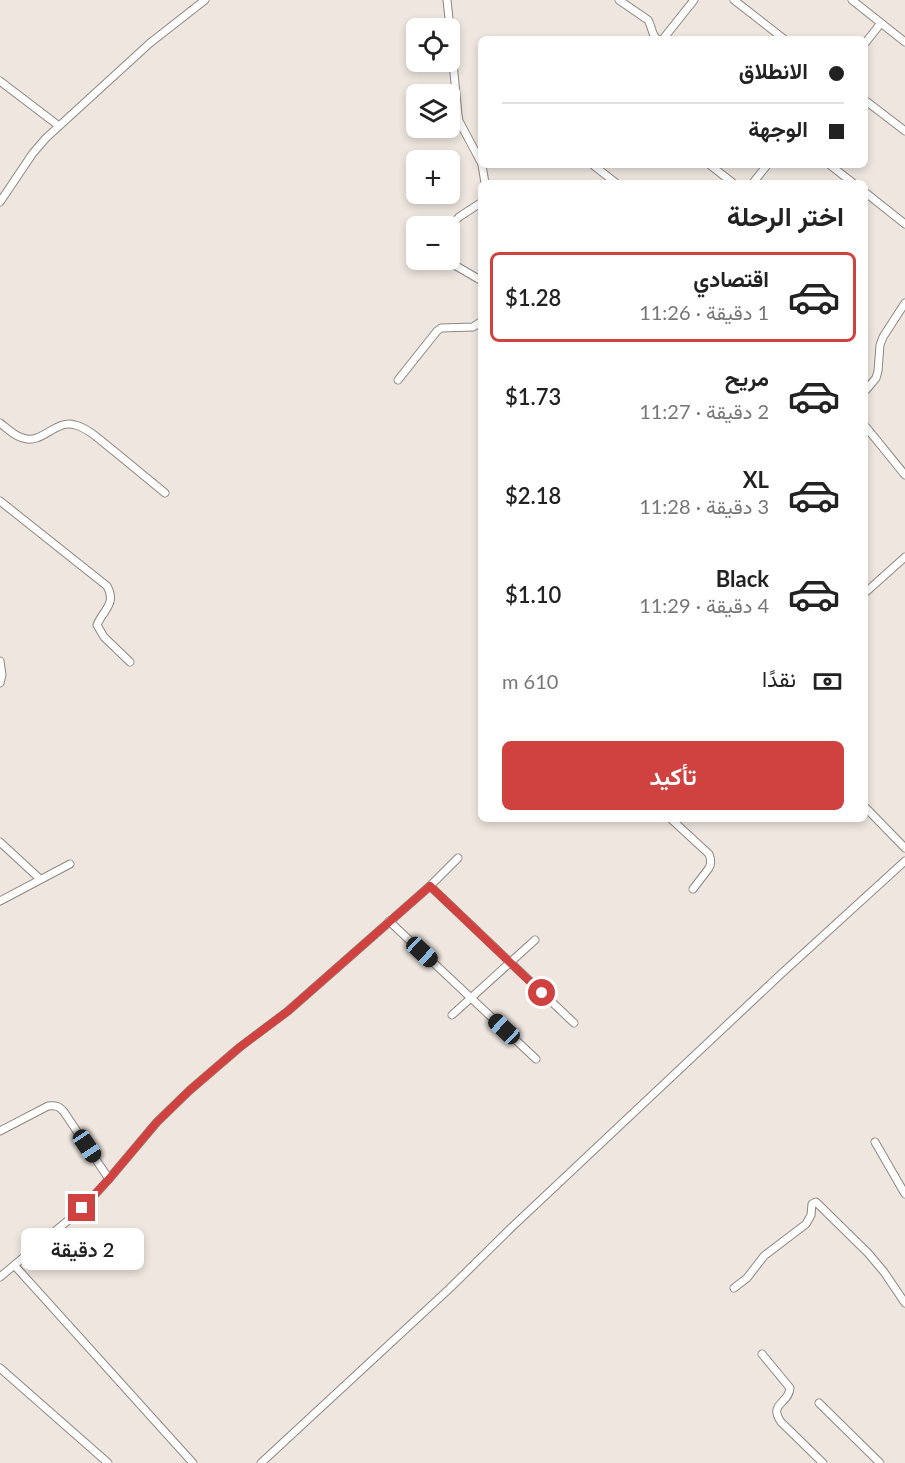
<!DOCTYPE html>
<html lang="ar">
<head>
<meta charset="utf-8">
<style>
  body { margin:0; font-family:Lato,Vazirmatn,sans-serif; background:#f6f6f6; color:#222; direction:rtl; height:100vh; display:flex; flex-direction:column; font-size:22px; white-space:nowrap }
  * { box-sizing:border-box; margin:0 }
  p { font-size:20px; color:#767676 }
  .icon { flex:none; width:33px; height:33px; fill:none; stroke:currentColor; stroke-width:2; stroke-linecap:round; stroke-linejoin:round }
  .map { position:relative; flex:1; overflow:hidden; direction:ltr }
  .details { position:absolute; left:478px; top:180px; width:390px; height:642px; display:flex; flex-direction:column; background:#fff; border-radius:9px; box-shadow:0 3px 9px #0003; direction:rtl }
  .details>* { flex:none }
  .banner { position:absolute; left:478px; top:36px; width:390px; height:132px; border-radius:9px; box-shadow:0 3px 9px #0003; direction:rtl; display:grid; align-content:center; height:132px; padding:0 24px; background:#fff }
  .fabs { position:absolute; left:406px; top:18px; display:grid; gap:12px }
  .fabs a { display:grid; place-items:center; width:54px; height:54px; border-radius:9px; background:#fff; box-shadow:0 3px 9px #0003; font-size:30px }
  .end { position:absolute; width:27px; height:27px; margin:-14px; border:8px solid #d0423f; background:#fff; box-shadow:0 0 0 3px #fff }
  .from { border-radius:50% }
  .bubble { position:absolute; height:42px; border-radius:9px; background:#fff; box-shadow:0 3px 9px #0003; font-size:20px; font-weight:600; line-height:42px; text-align:center; direction:rtl }
  .car { position:absolute; width:18px; height:36px; margin:-18px -9px; border-radius:8px; box-shadow:0 0 4px 2px #0007; background:linear-gradient(#222 24%,#8ab4d8 0 40%,#222 0 76%,#8ab4d8 0 86%,#222 0) }
  .banner b { display:flex; align-items:center; gap:21px; height:57px; font-size:22px }
  .banner b+b { border-top:2px solid #e0e0e0 }
  .banner i { width:15px; height:15px; background:#222 }
  ul { padding:0; list-style:none }
  li { display:flex; align-items:center; gap:18px; height:90px; margin:0 12px 9px; padding:0 12px; border:3px solid transparent; border-radius:9px }
  li div { flex:1 }
  li b { display:block; font-size:22px }
  li em { font-style:normal; font-weight:600 }
  li.current { border-color:#d0423f }
  li>.icon { width:54px; height:54px; stroke-width:1.5 }
  h2 { padding:0 24px; font-size:27px; line-height:72px }
  .pay { display:flex; align-items:center; gap:15px; height:66px; padding:0 24px; font-size:22px }
  .pay p { margin-inline-start:auto }
  .action { display:flex; gap:12px; margin-top:auto; padding:12px 24px }
  .action a { flex:1; height:69px; border-radius:9px; background:#d0423f; color:#fff; font-size:24px; font-weight:600; line-height:69px; text-align:center }
  .map>svg:first-child { display:block }
</style>
</head>
<body>
<div class="map">
<svg width="905" height="1463" viewBox="0 0 905 1463">
  <rect width="100%" height="100%" fill="#eee6df"/>
  <g fill="none" stroke-linecap="round" stroke-linejoin="round">
    <g stroke="#8e8780" stroke-width="9">
      <g id="minor">
        <path d="M447 0 450 28"/>
        <path d="M619 0 648 20C652 26 651 34 657 39"/>
        <path d="M734 0 784 39"/>
        <path d="M852 0 881 23 866 42"/>
        <path d="M881 23 905 42"/>
        <path d="M450 31 458 115 459 121 482 164"/>
        <path d="M663 39 694 0"/>
        <path d="M0 81 59 126"/>
        <path d="M866 101 905 131"/>
        <path d="M482 165 485 183"/>
        <path d="M593 165 616 183"/>
        <path d="M710 165 733 183"/>
        <path d="M830 165 853 183"/>
        <path d="M753 183 767 165"/>
        <path d="M866 193 905 224"/>
        <path d="M0 202 33 153 46 138 150 43 205 0"/>
        <path d="M450 227 459 217 482 202"/>
        <path d="M446 260 482 281"/>
        <path d="M398 380 437 331 441 328 473 327 482 321"/>
        <path d="M866 390 876 378 878 371 880 345 883 337 905 303"/>
        <path d="M0 423C7 428 14 436 23 438 42 445 55 419 75 425 90 429 102 442 114 451 131 465 148 479 165 493"/>
        <path d="M866 427 905 475"/>
        <path d="M0 501 107 586C117 604 103 610 97 625L104 637 130 662"/>
        <path d="M866 592 905 557"/>
        <path d="M0 661 2 675 0 683"/>
        <path d="M866 808 905 848"/>
        <path d="M671 819 709 854C711 859 712 863 709 868L693 889"/>
        <path d="M0 842 40 879"/>
        <path d="M430 886 574 1023"/>
        <path d="M0 901 70 864"/>
        <path d="M389 921 536 1059"/>
        <path d="M452 1015 535 940"/>
        <path d="M0 1131 48 1106C56 1105 59 1106 64 1112L109 1179"/>
        <path d="M875 1142 905 1194"/>
        <path d="M15 1266 193 1463"/>
        <path d="M0 1277 83 1208 109 1179 157 1122 190 1090 240 1047 288 1011 430 886 458 858"/>
        <path d="M734 1288 747 1278 764 1256 806 1224 811 1215 812 1204 816 1202 868 1253 884 1272 905 1303"/>
        <path d="M762 1354 790 1388C789 1404 768 1403 781 1422L823 1463"/>
        <path d="M0 1368 108 1463"/>
        <path d="M819 1403 880 1463"/>
        <path d="M261 1463 449 1289 512 1227 781 974 905 861"/>
      </g>
    </g>
    <use href="#minor" stroke="#fff" stroke-width="7"/>
  </g>
  <g fill="none" stroke-linecap="round" stroke-linejoin="round">
    <path stroke="#d0423f" stroke-width="8" d="M82 1208 109 1179 157 1122 190 1090 240 1047 288 1011 430 886 542 993"/>
  </g>
</svg>
<div class="fabs">
<a><svg class="icon" aria-label="locate" viewBox="0 0 24 24"><circle cx="12" cy="12" r="6"/><path d="M12 2v4M12 18v4M2 12h4M18 12h4"/></svg></a>
<a><svg class="icon" aria-label="layers" viewBox="0 0 24 24"><path d="M12 4l9 5-9 5-9-5zM3 14l9 5 9-5"/></svg></a>
<a>+</a>
<a>−</a>
</div>
<i class="end from" style="left:542px;top:993px"></i>
<i class="end" style="left:82px;top:1208px"></i>
<div class="bubble" style="left:21px;top:1228px;width:123px">2 دقيقة</div>
<i class="car" style="left:422px;top:952px;rotate:133deg"></i>
<i class="car" style="left:504px;top:1029px;rotate:313deg"></i>
<i class="car" style="left:87px;top:1146px;rotate:146deg"></i>
<div class="banner">
<b><i class="from"></i>الانطلاق</b>
<b><i></i>الوجهة</b>
</div>
<section class="details">
<h2>اختر الرحلة</h2>
<ul>
<li class="current"><svg class="icon" aria-label="car" viewBox="0 0 24 24"><path d="M5 17H2v-5l4-1 3-4h7l3 4 3 1v5h-3M9 17h6M6 11h13"/><circle cx="7" cy="17" r="2"/><circle cx="17" cy="17" r="2"/></svg><div><b>اقتصادي</b><p>1 دقيقة · 11:26</p></div><em>$1.28</em></li>
<li><svg class="icon" aria-label="car" viewBox="0 0 24 24"><path d="M5 17H2v-5l4-1 3-4h7l3 4 3 1v5h-3M9 17h6M6 11h13"/><circle cx="7" cy="17" r="2"/><circle cx="17" cy="17" r="2"/></svg><div><b>مريح</b><p>2 دقيقة · 11:27</p></div><em>$1.73</em></li>
<li><svg class="icon" aria-label="car" viewBox="0 0 24 24"><path d="M5 17H2v-5l4-1 3-4h7l3 4 3 1v5h-3M9 17h6M6 11h13"/><circle cx="7" cy="17" r="2"/><circle cx="17" cy="17" r="2"/></svg><div><b>XL</b><p>3 دقيقة · 11:28</p></div><em>$2.18</em></li>
<li><svg class="icon" aria-label="car" viewBox="0 0 24 24"><path d="M5 17H2v-5l4-1 3-4h7l3 4 3 1v5h-3M9 17h6M6 11h13"/><circle cx="7" cy="17" r="2"/><circle cx="17" cy="17" r="2"/></svg><div><b>Black</b><p>4 دقيقة · 11:29</p></div><em>$1.10</em></li>
</ul>
<div class="pay"><svg class="icon" aria-label="cash" viewBox="0 0 24 24"><path d="M3 7h18v10H3z"/><circle cx="12" cy="12" r="2"/></svg>نقدًا<p>610 m</p></div>
<div class="action"><a>تأكيد</a></div>
</section>
</div>
</body>
</html>
